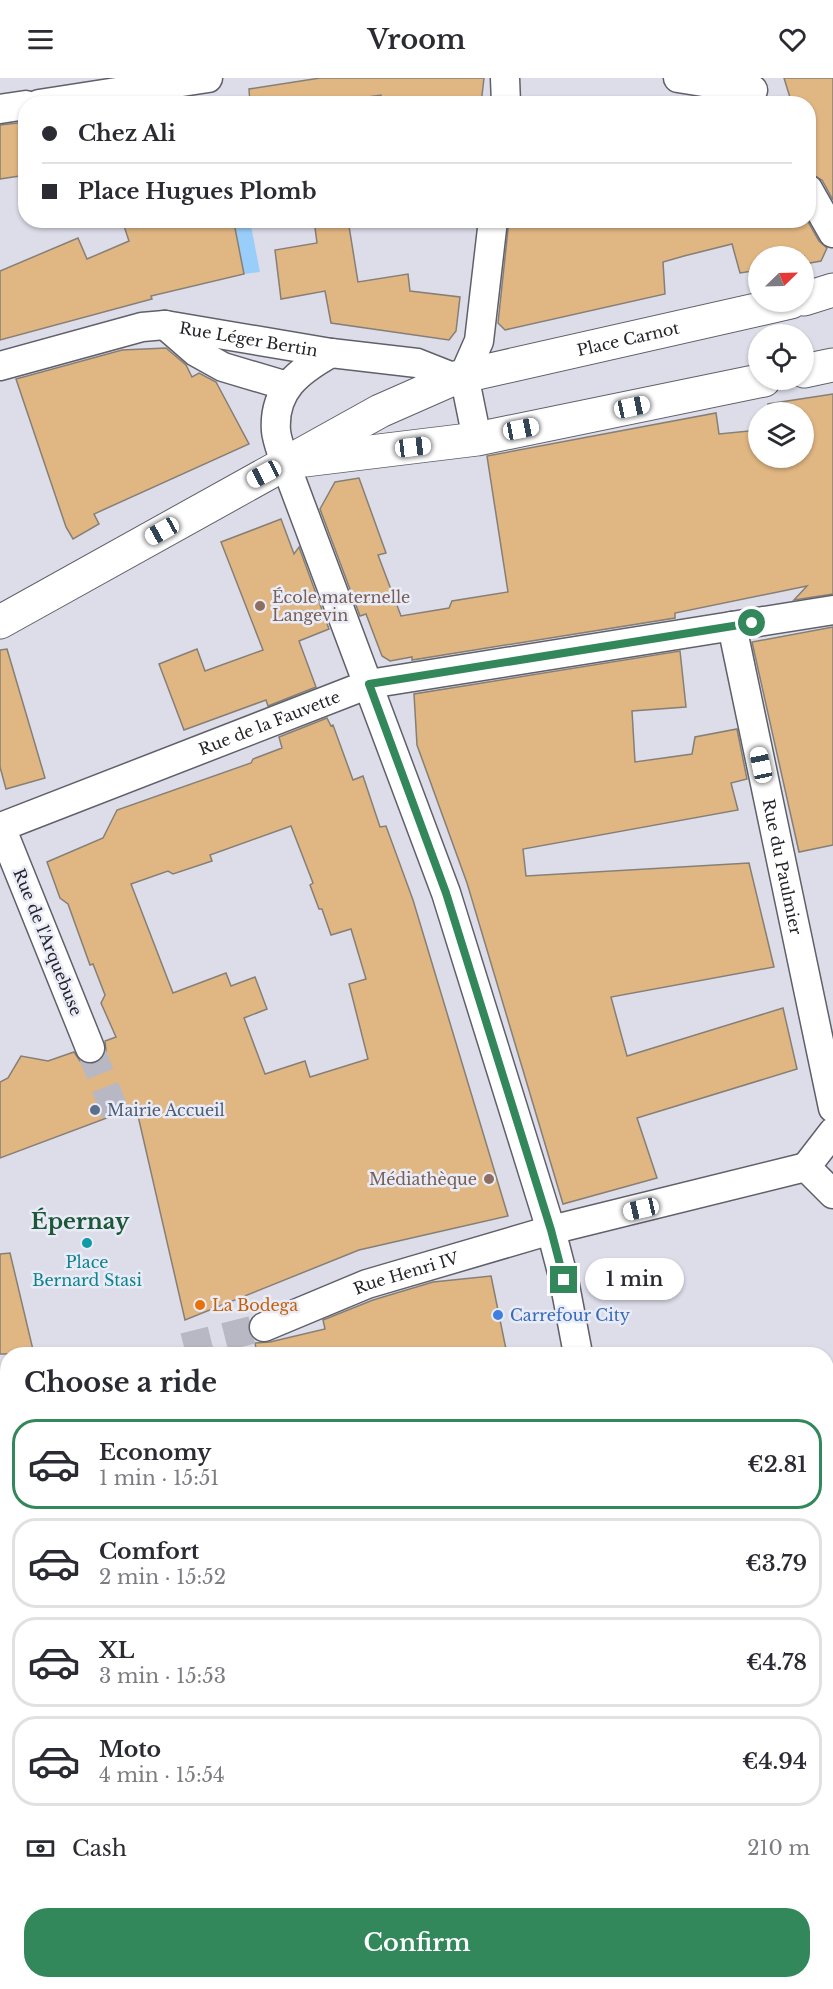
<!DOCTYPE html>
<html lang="en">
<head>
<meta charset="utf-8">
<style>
  body { margin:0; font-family:"Libre Baskerville",serif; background:#f7f7f7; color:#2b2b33; height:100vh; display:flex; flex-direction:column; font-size:22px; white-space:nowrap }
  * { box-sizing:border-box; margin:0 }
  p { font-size:20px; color:#7c7c81 }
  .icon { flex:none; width:33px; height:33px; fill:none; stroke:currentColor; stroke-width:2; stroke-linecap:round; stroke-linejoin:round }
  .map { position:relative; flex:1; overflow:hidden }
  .sheet { position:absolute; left:0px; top:1269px; width:834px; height:642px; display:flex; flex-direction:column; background:#fff; border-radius:24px 24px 0 0; box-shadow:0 2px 4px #0004 }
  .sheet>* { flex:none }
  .banner { position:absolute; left:18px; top:18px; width:798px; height:132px; border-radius:24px; box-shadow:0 2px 4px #0004; display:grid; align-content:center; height:132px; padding:0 24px; background:#fff }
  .needle { width:39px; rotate:67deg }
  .fabs { position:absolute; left:748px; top:168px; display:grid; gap:12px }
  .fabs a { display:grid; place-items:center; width:66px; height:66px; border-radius:50%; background:#fff; box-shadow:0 2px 4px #0004; font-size:30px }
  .end { position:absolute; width:27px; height:27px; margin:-14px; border:8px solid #33885b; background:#fff; box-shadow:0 0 0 3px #fff }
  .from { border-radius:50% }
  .bubble { position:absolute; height:42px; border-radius:21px; background:#fff; box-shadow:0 2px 4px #0004; font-size:20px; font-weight:600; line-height:42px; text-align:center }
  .car { position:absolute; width:18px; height:36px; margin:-18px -9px; border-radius:8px; box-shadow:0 0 4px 2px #0007; background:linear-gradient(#fff 24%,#345 0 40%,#fff 0 76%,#345 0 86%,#fff 0) }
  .banner b { display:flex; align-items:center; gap:21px; height:57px; font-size:22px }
  .banner b+b { border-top:2px solid #e1e1e2 }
  .banner i { width:15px; height:15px; background:#2b2b33 }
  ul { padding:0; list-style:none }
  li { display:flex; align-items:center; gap:18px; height:90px; margin:0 12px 9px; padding:0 12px; border:3px solid #e1e1e2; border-radius:24px }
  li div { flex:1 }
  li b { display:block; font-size:22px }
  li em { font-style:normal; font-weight:600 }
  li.selected { border-color:#33885b }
  li>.icon { width:54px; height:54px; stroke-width:1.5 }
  h2 { padding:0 24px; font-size:27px; line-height:72px }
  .pay { display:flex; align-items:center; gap:15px; height:66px; padding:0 24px; font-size:22px }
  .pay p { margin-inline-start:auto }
  .action { display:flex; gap:12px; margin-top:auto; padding:12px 24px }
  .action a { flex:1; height:69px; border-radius:24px; background:#33885b; color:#fff; font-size:24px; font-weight:600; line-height:69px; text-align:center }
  header { display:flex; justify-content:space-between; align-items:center; height:78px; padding:0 24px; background:#fff; font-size:27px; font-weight:600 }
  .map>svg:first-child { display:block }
</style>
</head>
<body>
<header><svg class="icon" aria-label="menu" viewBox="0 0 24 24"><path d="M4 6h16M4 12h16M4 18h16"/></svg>Vroom<svg class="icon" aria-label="heart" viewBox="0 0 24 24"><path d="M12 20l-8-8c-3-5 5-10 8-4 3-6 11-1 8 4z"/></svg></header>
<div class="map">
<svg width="833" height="1911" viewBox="0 0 833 1911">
  <rect width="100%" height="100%" fill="#dcdde9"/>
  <path fill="#99cefa" d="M250 143 260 194 244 196 234 145Z"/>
  <g fill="#e0b683" stroke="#867f76" stroke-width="1.5" fill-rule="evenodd">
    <path d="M320 0H484L481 26H382L381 17 318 26H250L249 11Z"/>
    <path d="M784 0H833V122L822 102 808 95V26H792Z"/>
    <path d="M26 44V97L0 101V47Z"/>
    <path d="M122 142H217L218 149 234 145 244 196 151 218 152 221 0 262V193L78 160 87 181 129 163Z"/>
    <path d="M314 142H348L358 204 408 196 410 213 460 219 456 253 449 262 331 245 325 213 281 221 275 172 317 165Z"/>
    <path d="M509 142 563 146V142H807L819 163 827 170 821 183 804 186V178H759V192L740 195 732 166 684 178 663 184 665 216 505 252 498 245Z"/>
    <path d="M166 270 186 287 192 299 199 295 216 304 249 366 94 436 99 446 73 461 66 449 16 301 122 272Z"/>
    <path d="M833 316V516L794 522 807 508 675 535V540L412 582V579L390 583 382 578 366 536 360 538 320 431 335 404 359 400 386 475 378 477 401 538 449 530 452 523 508 514 487 378 716 335 719 356 759 352V380H804V334H769L768 326Z"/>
    <path d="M281 441 294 476 299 469 329 551 299 563 316 609 268 628 266 622 184 652 159 586 197 571 205 593 263 572 221 464Z"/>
    <path d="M833 549V767L799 774 752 564Z"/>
    <path d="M7 571 45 700 6 711 0 689V572Z"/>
    <path d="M680 573 686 629 632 633 635 684 692 676 695 659 737 651 747 701 731 705 738 732 523 771 526 798 749 785 774 889 611 919 627 978 783 930 797 991 637 1040 657 1100 563 1126 467 805 417 667 414 616Z"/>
    <path d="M327 640 331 648 333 647 353 702 363 698 380 749 386 748 413 822 508 1138 359 1172 185 1242 136 1029 0 1080V1004L8 1000 21 978 48 983 74 974 80 983 96 985 103 981 106 973 105 963 116 959 101 925 105 917 93 886 90 887 68 826 60 820 47 784 103 760 117 732 251 685 253 681 282 670 279 659ZM291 748 313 805 310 807 319 831H322L331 857 351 851 366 901 349 906 368 981 310 999 305 983 265 996 244 940 267 931 255 899 231 908 226 895 173 915 131 806 168 793 173 796 212 783 210 777Z"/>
    <path d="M10 1175 34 1276H0V1176Z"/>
    <path d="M491 1198 507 1276H257L255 1265 270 1264 325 1251 323 1242 373 1222 433 1204Z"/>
  </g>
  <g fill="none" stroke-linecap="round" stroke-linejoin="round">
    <g stroke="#b7b8c3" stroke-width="28" stroke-dasharray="28 14" stroke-linecap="butt">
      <path d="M90 970 116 1037"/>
      <path d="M184 1269 264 1249"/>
      <path d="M0 1307 8 1305"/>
    </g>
    <g stroke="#5f606a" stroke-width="31">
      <g id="street">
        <path d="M505 0 506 26"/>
        <path d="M678 0 753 12"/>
        <path d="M39 26 208 0"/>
        <path d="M0 31 26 27"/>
        <path d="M808 111 833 155"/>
        <path d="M165 247 196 274 223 289 287 308"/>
        <path d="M331 275C299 293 273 312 276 353 277 363 282 375 285 385L446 815 551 1152 564 1202 578 1276"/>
        <path id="s1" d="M0 288 142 249 165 247 331 275 417 285 455 300"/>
        <path d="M477 361 464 297 479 263 493 142"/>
        <path id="s2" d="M732 548 833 1030"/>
        <path id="s3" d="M90 970 1 749 369 606 833 532"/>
        <path d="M806 1089 833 1054"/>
        <path d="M806 1089 833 1116"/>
        <path id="s4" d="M264 1249 367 1206 551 1152 806 1089"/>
        <path d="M826 1371 833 1369"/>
        <path d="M0 1563 8 1562"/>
        <path d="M826 1722H833"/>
        <path d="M0 1744H8"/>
        <path d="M0 1822 8 1823"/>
        <path d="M487 1904 508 1911"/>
        <path d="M529 1904 530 1911"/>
        <path d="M809 1904 827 1911"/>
      </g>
    </g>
    <g stroke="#5f606a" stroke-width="35">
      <g id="secondary">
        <path d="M804 221 833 212"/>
        <path d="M804 293 833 287"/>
        <path d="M305 382 477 361 764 302"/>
        <path id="s5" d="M0 544 380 333 455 300 791 224"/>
      </g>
    </g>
    <use href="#street" stroke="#fff" stroke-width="28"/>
    <use href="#secondary" stroke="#fff" stroke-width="33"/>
  </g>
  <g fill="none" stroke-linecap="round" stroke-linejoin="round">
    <path stroke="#33885b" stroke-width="8" d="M564 1202 551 1152 446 815 369 606 752 545"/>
  </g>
  <g fill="#8d6e63" stroke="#e9ebf6" stroke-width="2">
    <circle cx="260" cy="528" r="6"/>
    <circle cx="489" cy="1101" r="6"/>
  </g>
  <circle fill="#5c6f8a" stroke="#e9ebf6" stroke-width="2" cx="95" cy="1032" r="6"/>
  <circle fill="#0f9aa8" stroke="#e9ebf6" stroke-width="2" cx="87" cy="1165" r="6"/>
  <circle fill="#e8710a" stroke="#e9ebf6" stroke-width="2" cx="200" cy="1227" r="6"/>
  <circle fill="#3f7fe0" stroke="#e9ebf6" stroke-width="2" cx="498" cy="1237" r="6"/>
  <g text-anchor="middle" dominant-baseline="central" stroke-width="5" stroke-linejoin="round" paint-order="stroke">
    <g font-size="16" fill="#242429" stroke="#e9ebf6">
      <text stroke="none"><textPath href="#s5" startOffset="694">Place Carnot</textPath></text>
      <text stroke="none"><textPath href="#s1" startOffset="255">Rue Léger Bertin</textPath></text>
      <text stroke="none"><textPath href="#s3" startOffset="526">Rue de la Fauvette</textPath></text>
      <text stroke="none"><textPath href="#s2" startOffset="246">Rue du Paulmier</textPath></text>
      <text transform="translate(48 864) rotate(68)">Rue de l'Arquebuse</text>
      <text stroke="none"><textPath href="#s4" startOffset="152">Rue Henri IV</textPath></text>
    </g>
    <g font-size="16" fill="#785e54" stroke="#e9ebf6" text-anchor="start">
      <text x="272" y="519">École maternelle<tspan x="272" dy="18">Langevin</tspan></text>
      <text x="477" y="1101" text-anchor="end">Médiathèque</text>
    </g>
    <g font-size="16" fill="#4e5e75" stroke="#e9ebf6" text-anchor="start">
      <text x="107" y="1032">Mairie Accueil</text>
    </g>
    <g font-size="16" fill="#0d838f" stroke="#e9ebf6">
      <text x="87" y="1184">Place<tspan x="87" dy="18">Bernard Stasi</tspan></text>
    </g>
    <g font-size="16" fill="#c56008" stroke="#e9ebf6" text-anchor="start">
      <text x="212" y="1227">La Bodega</text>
    </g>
    <g font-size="16" fill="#366cbe" stroke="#e9ebf6" text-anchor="start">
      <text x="510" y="1237">Carrefour City</text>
    </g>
    <g font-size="22" font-weight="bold" fill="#1c5738" stroke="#e9ebf6">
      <text x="80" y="1143">Épernay</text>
    </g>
  </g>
</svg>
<div class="fabs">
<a><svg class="needle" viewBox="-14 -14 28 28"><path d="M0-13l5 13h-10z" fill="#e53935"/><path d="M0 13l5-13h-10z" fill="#7c7c81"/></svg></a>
<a><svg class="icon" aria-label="locate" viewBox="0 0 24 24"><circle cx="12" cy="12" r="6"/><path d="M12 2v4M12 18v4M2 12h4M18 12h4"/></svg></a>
<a><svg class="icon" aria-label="layers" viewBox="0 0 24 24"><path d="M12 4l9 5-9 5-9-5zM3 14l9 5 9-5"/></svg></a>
</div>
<i class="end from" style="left:752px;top:545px"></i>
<i class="end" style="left:564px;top:1202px"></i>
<div class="bubble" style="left:585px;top:1180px;width:99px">1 min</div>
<i class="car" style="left:632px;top:329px;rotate:78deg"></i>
<i class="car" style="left:521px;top:351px;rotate:79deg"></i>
<i class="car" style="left:413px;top:369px;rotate:83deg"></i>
<i class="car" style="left:264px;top:396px;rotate:242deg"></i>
<i class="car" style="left:162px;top:453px;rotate:241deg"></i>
<i class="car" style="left:761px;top:687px;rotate:348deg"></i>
<i class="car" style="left:641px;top:1131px;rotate:257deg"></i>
<div class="banner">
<b><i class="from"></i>Chez Ali</b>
<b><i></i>Place Hugues Plomb</b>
</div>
<section class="sheet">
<h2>Choose a ride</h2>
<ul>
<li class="selected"><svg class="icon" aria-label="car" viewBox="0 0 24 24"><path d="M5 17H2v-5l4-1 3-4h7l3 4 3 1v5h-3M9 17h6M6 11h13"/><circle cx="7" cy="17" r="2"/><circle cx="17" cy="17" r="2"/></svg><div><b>Economy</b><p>1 min · 15:51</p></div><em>€2.81</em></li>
<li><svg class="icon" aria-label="car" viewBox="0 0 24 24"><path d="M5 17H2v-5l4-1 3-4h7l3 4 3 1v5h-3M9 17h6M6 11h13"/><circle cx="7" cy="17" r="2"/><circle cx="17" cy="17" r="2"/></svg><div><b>Comfort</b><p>2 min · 15:52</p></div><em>€3.79</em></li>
<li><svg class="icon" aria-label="car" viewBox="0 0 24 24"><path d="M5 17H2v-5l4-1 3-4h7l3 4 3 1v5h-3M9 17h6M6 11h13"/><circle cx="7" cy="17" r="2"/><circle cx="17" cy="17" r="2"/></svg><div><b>XL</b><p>3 min · 15:53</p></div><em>€4.78</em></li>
<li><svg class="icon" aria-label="car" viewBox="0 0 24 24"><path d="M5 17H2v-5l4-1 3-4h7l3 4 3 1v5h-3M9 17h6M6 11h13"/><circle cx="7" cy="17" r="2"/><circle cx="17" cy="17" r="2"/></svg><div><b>Moto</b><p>4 min · 15:54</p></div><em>€4.94</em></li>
</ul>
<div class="pay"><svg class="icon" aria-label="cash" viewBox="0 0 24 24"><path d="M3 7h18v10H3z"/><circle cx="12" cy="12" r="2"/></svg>Cash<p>210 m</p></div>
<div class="action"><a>Confirm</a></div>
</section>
</div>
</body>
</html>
